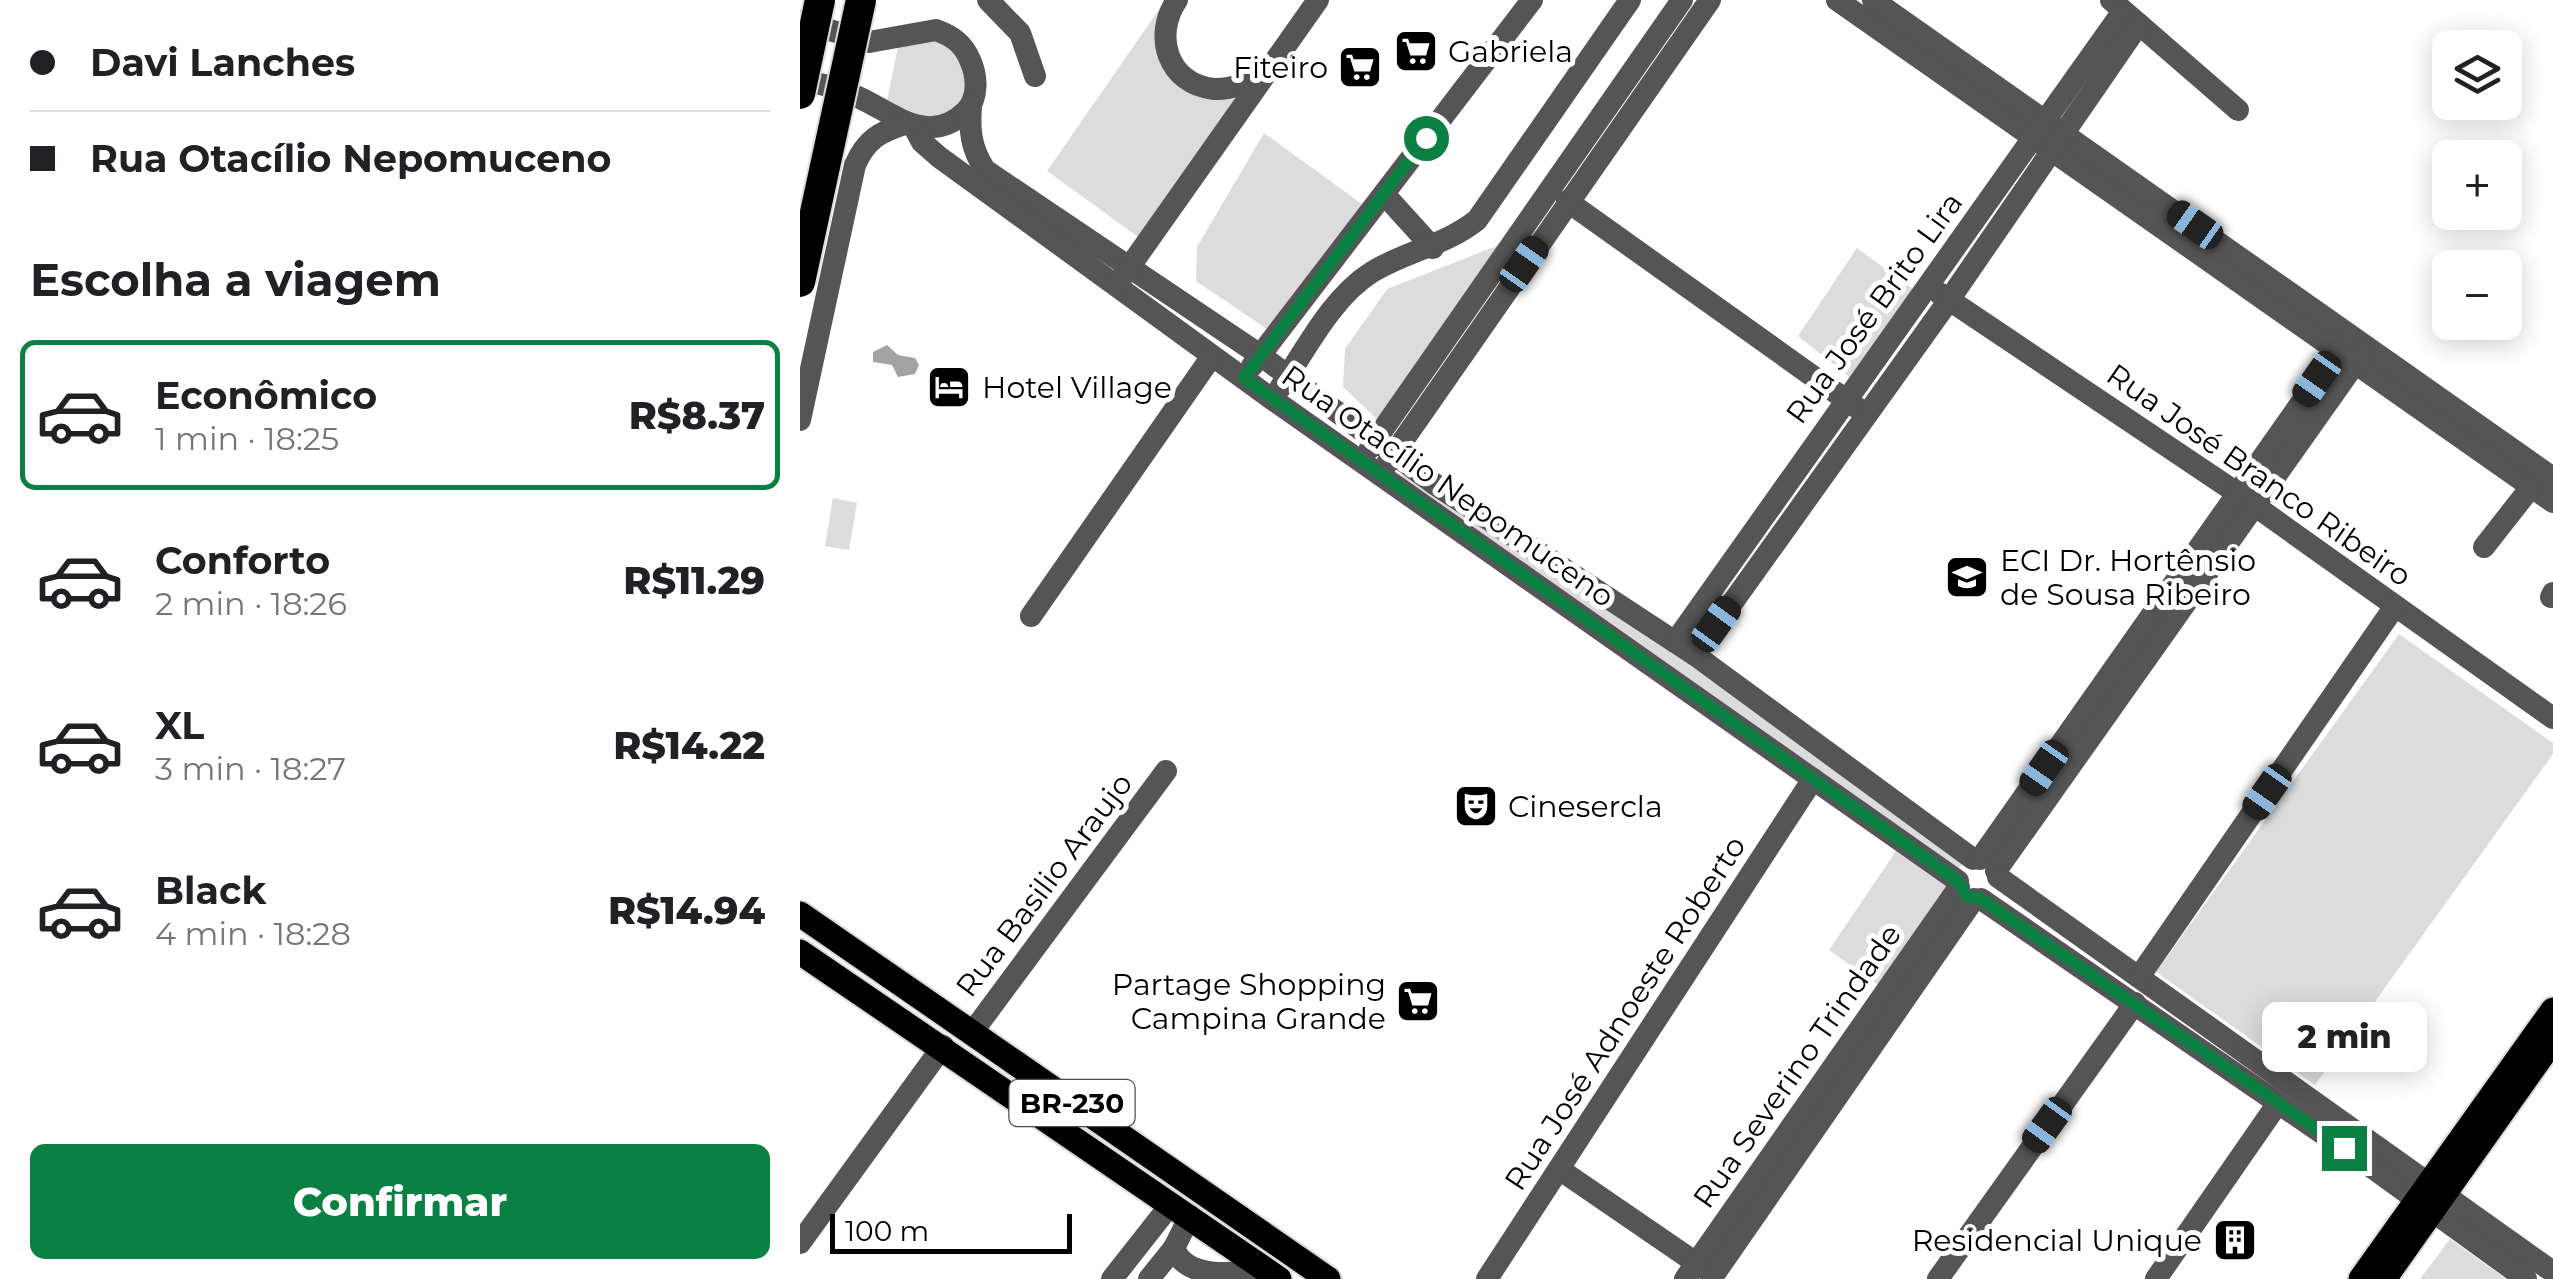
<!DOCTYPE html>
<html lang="pt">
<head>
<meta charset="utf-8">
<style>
  body { margin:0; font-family:Montserrat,sans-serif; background:#f2f2f2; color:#202124; height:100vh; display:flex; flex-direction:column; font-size:38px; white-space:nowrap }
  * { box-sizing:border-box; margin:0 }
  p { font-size:32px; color:#757577 }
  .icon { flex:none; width:55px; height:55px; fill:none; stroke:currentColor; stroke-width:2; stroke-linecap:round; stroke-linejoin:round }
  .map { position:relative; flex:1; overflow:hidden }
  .sheet { display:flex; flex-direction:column; background:#fff; width:800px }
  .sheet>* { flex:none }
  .banner { display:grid; align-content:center; height:220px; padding:0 30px; background:#fff }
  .controls { position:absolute; left:1632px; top:30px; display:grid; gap:20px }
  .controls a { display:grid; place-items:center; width:90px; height:90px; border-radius:15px; background:#fff; box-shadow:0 5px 25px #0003; font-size:50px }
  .scale { position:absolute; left:30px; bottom:25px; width:242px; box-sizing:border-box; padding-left:10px; border:5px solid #000; border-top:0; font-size:28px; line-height:35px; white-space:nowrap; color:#000; -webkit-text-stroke:8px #fff; paint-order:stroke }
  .end { position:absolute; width:45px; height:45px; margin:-22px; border:12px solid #0b8043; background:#fff; box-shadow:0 0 0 5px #fff }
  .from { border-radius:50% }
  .bubble { position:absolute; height:70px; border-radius:15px; background:#fff; box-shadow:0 5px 25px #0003; font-size:32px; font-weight:800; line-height:70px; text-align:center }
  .car { position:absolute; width:30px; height:60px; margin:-30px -15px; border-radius:12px; box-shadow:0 0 8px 2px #0007; background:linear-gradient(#222 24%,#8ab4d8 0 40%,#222 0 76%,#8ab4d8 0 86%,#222 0) }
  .banner b { display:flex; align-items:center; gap:35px; height:95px; font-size:38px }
  .banner b+b { border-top:2px solid #e0e0e0 }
  .banner i { width:25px; height:25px; background:#202124 }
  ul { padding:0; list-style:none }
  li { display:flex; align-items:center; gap:30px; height:150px; margin:0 20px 15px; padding:0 10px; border:5px solid transparent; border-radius:15px }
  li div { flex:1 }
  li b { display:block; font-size:38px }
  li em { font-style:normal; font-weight:800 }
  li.on { border-color:#0b8043 }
  li>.icon { width:90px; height:90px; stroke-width:1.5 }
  h2 { padding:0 30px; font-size:45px; line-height:120px }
  .cta { display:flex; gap:20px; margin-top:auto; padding:20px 30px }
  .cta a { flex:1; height:115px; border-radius:15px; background:#0b8043; color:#fff; font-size:40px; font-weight:800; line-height:115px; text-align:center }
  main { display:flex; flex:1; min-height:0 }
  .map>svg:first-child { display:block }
</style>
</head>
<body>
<main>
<section class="sheet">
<div class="banner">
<b><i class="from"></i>Davi Lanches</b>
<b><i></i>Rua Otacílio Nepomuceno</b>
</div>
<h2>Escolha a viagem</h2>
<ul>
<li class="on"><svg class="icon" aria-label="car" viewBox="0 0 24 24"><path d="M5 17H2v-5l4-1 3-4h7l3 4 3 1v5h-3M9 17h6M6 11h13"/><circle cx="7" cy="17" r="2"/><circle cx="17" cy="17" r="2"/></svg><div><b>Econômico</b><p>1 min · 18:25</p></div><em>R$8.37</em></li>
<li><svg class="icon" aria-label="car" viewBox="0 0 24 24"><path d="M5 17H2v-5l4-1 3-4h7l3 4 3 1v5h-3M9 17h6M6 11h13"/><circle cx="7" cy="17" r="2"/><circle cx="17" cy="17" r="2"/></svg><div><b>Conforto</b><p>2 min · 18:26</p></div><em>R$11.29</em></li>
<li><svg class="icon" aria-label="car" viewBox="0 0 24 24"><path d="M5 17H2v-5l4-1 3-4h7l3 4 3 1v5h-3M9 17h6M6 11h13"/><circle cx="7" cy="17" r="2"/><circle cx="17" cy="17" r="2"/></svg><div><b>XL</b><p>3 min · 18:27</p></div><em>R$14.22</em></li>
<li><svg class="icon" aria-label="car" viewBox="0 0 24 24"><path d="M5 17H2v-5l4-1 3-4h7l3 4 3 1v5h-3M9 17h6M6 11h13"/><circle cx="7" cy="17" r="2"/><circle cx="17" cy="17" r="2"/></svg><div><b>Black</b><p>4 min · 18:28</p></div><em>R$14.94</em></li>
</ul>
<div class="cta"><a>Confirmar</a></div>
</section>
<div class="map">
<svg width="1753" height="1279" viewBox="0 0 1753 1279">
  <rect width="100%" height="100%" fill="#fff"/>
  <g fill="#dcdcdc">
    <path d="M360 8 358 44 372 75 451 88 341 239 247 171Z"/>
    <path d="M131 36C168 56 167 66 162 105L132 122 86 106 98 47Z"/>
    <path d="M464 133 566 207 471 332 396 281 397 247Z"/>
    <path d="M707 242 580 422 543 387 545 349 587 289Z"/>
    <path d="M1057 248 1117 292 1052 379 998 336Z"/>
    <path d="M608 470 1168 858 1158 869 599 481Z"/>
    <path d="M33 498 57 503 49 550 25 546Z"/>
    <path d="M1599 634 1753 743V754L1515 1085 1356 972Z"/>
    <path d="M1100 845 1156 882 1084 989 1029 950Z"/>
    <path d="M1650 1239 1706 1279H1620Z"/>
  </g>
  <path fill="#a3a3a3" d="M87 345 98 355 115 358 119 365 115 374 98 377 92 365 73 362V352Z"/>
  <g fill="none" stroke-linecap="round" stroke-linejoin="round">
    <g stroke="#dbdbdb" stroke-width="29">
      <g id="major">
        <path d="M0 914 528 1279"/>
        <path d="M0 952 479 1279"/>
        <path d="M1561 1279 1753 1010"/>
        <path d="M1584 1279 1753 1040"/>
      </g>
    </g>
    <g stroke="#555" stroke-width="22">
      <path d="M188 0 220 33 235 76"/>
      <path d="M377 0C353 35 367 84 414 89 432 90 451 81 467 73"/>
      <path d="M1037 0 1753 502"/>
      <path d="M1073 0 1753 478"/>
      <path d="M1311 0 1438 110"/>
      <path d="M0 21 69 42 136 30C152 36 163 43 170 60 177 75 179 98 166 111 130 147 94 114 60 98 43 89 19 83 0 80"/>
      <path d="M171 106C169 131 171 148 185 170L460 355 633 483 895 655 1173 859"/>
      <path d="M114 127 122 142 139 157 472 399 1158 881"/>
      <path d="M584 194 633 248"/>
      <path d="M767 201 1056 407"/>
      <path d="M321 279 518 0"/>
      <path d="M1139 293 1437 493 1753 718"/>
      <path d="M452 366 732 0"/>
      <path d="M480 388C506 349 532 297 572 272 606 251 644 246 677 220L830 0"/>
      <path d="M0 420 55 165C66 140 79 132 105 124"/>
      <path d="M570 448 882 0"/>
      <path d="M586 465 910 0"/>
      <path d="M1684 547 1731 487"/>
      <path d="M1751 597 1753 593"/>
      <path d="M231 616 412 356"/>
      <path d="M875 642 1323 11"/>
      <path d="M895 655 1149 300 1339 24"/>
      <path d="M1180 859 1544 342"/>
      <path d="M1196 871 1564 351"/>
      <path d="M1198 877 1753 1272"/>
      <path d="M1181 899 1577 1171 1726 1279"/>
      <path d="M1339 977 1595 606"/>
      <path d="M171 1034 366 771"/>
      <path d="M759 1169 905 1269"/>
      <path d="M390 1216 374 1248C385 1279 434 1276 460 1266"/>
      <path d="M0 1243 143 1046"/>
      <path d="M312 1279 371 1204"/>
      <path d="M349 1279 374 1248"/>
      <path d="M687 1279 1013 779"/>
      <path d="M885 1279 1159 887"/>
      <path d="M911 1279 1174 899"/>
      <path d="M1138 1279 1335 1003"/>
      <path d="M1356 1279 1478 1103"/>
    </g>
    <use href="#major" stroke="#000" stroke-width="25"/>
    <g stroke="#dbdbdb" stroke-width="34" stroke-linecap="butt">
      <g id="highway-bridge">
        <path d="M0 94 20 0"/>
        <path d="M0 282 61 0"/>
      </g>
    </g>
    <use href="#highway-bridge" stroke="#000" stroke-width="30"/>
  </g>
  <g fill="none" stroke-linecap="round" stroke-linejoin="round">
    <path stroke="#0b8043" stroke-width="12" d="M626 138 444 378 1134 864 1158 881 1168 897 1181 899 1544 1148"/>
  </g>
  <defs>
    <g id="supermarket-square" transform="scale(2.25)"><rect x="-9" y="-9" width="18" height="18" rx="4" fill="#000" stroke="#fff"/><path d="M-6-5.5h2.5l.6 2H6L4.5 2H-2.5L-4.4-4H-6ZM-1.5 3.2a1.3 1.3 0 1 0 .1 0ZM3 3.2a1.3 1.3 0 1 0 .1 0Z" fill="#fff"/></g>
    <g id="hotel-square" transform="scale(2.25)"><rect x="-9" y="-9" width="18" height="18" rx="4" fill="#000" stroke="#fff"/><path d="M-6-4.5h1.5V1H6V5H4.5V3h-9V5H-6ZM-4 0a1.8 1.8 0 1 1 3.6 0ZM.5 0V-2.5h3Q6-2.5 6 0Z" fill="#fff"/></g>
    <g id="school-square" transform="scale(2.25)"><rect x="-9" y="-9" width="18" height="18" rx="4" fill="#000" stroke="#fff"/><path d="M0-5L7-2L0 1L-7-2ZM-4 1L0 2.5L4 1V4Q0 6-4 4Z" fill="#fff"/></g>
    <g id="theatre-square" transform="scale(2.25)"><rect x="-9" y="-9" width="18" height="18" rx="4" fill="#000" stroke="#fff"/><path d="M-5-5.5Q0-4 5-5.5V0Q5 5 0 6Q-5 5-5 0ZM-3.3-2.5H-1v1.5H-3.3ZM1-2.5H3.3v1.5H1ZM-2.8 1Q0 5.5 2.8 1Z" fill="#fff"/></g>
    <g id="building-square" transform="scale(2.25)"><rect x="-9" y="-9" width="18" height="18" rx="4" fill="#000" stroke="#fff"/><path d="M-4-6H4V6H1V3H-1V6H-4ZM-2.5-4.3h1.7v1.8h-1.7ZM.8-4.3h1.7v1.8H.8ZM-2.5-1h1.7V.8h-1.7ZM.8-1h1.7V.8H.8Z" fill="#fff"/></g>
  </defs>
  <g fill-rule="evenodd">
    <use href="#supermarket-square" x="616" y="51"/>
    <use href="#supermarket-square" x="560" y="67"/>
    <use href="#hotel-square" x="149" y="387"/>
    <use href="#school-square" x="1167" y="577"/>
    <use href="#theatre-square" x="676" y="806"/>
    <use href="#supermarket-square" x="618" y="1001"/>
    <use href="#building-square" x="1435" y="1240"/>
  </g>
  <g text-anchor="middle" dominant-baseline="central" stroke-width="10" stroke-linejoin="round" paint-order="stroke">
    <rect fill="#fff" stroke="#4c4c4c" stroke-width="2.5" x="209.5" y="1080" width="125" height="46" rx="8"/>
    <g font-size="28" font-weight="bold" fill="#000">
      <text x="272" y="1103">BR-230</text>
    </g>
    <g font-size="30" fill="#000" stroke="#fff" text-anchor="start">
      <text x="648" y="51">Gabriela</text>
      <text x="528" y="67" text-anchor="end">Fiteiro</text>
      <text x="182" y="387">Hotel Village</text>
      <text x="1200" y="560">ECI Dr. Hortênsio<tspan x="1200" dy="34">de Sousa Ribeiro</tspan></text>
      <text x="708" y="806">Cinesercla</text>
      <text x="586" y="984" text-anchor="end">Partage Shopping<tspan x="586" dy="34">Campina Grande</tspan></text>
      <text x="1402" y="1240" text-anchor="end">Residencial Unique</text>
    </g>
    <g font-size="30" fill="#000" stroke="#fff">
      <text transform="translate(1074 308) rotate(-54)">Rua José Brito Lira</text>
      <text transform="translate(1459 475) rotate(35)">Rua José Branco Ribeiro</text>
      <text transform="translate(648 486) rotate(35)">Rua Otacílio Nepomuceno</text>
      <text transform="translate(244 885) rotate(-53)">Rua Basilio Araujo</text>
      <text transform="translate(825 1013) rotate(-57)">Rua José Adnoeste Roberto</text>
      <text transform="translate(997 1066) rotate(-55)">Rua Severino Trindade</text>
    </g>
  </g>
</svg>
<div class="controls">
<a><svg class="icon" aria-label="layers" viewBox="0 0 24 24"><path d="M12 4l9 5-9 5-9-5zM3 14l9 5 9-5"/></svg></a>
<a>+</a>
<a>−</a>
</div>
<div class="scale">100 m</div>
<i class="end from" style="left:626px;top:138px"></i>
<i class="end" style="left:1544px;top:1148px"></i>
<div class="bubble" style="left:1462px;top:1002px;width:165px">2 min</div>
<i class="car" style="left:1395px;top:225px;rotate:305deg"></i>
<i class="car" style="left:724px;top:264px;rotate:35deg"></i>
<i class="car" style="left:1517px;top:379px;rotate:215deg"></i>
<i class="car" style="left:916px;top:624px;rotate:36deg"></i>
<i class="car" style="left:1244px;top:768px;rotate:215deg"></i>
<i class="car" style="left:1467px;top:792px;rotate:215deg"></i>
<i class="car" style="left:1247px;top:1125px;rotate:216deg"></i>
</div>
</main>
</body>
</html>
